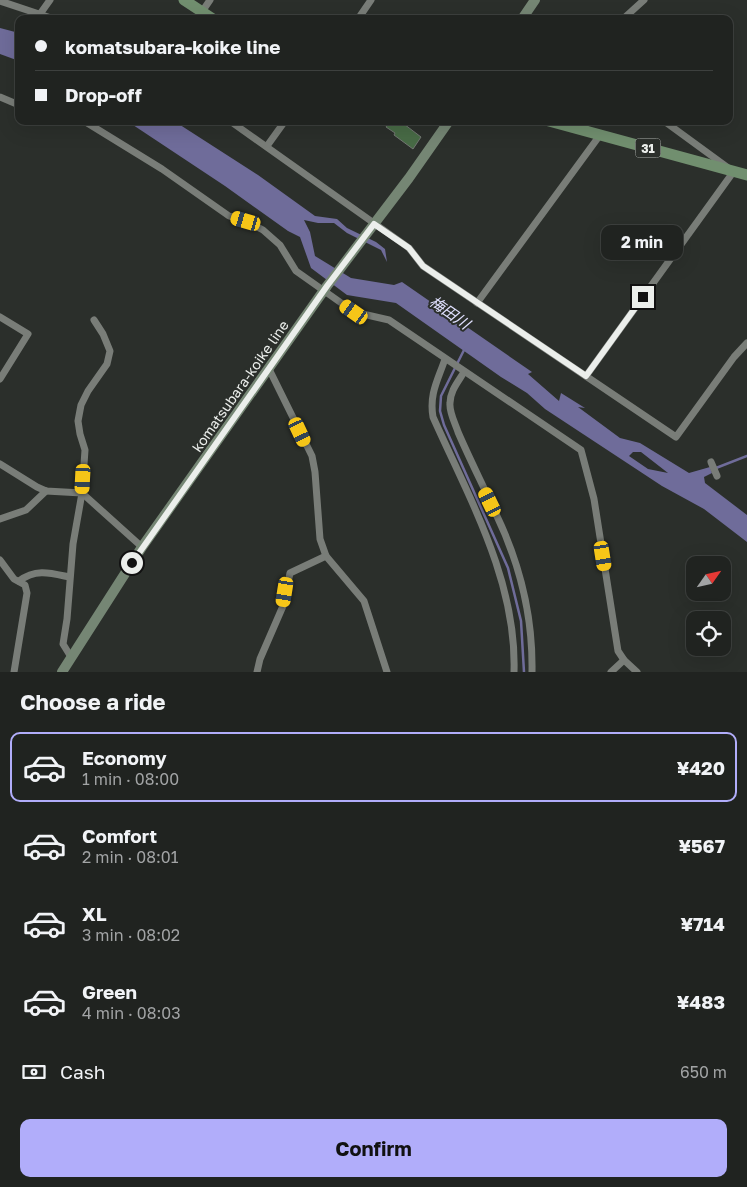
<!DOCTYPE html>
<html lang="en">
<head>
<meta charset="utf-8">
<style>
  body { margin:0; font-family:"Golos Text","Noto Sans JP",sans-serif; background:#2d2f2d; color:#f1f3f6; height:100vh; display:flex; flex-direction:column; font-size:19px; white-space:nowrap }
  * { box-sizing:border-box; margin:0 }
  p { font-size:16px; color:#a2a4a5 }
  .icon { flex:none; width:28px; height:28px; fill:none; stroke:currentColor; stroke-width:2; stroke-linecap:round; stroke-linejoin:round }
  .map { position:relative; height:672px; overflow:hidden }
  .side { display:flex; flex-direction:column; background:#202320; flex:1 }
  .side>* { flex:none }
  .banner { position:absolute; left:15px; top:15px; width:718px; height:110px; border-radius:10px; box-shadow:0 5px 20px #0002,0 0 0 1px #3d403e; display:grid; align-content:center; height:110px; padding:0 20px; background:#202320 }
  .needle { width:32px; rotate:56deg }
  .fabs { position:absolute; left:686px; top:556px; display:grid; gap:10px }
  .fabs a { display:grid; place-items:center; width:45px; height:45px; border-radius:10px; background:#202320; box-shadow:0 5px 20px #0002,0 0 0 1px #3d403e; font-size:25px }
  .end { position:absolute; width:22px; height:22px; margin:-11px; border:6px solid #ebeeeb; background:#111; box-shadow:0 0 0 2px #111 }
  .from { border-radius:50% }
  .bubble { position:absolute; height:35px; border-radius:10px; background:#202320; box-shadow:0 5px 20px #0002,0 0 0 1px #3d403e; font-size:16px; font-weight:700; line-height:35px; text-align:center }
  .car { position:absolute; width:15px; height:30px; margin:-15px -8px; border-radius:6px; box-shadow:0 0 4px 1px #0007; background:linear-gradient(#f5c518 24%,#345 0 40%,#f5c518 0 76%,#345 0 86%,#f5c518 0) }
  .banner b { display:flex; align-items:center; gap:18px; height:48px; font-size:19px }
  .banner b+b { border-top:1px solid #3d403e }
  .banner i { width:12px; height:12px; background:#f1f3f6 }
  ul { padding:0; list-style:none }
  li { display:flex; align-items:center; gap:15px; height:70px; margin:0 10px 8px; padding:0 10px; border:2px solid transparent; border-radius:10px }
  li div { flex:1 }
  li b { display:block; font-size:19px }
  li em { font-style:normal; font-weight:700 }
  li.selected { border-color:#b1adfa }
  li>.icon { width:45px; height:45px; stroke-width:1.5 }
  h2 { padding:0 20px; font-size:22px; line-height:60px }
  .pay { display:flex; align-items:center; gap:12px; height:55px; padding:0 20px; font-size:19px }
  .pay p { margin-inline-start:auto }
  .cta { display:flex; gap:10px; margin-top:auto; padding:10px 20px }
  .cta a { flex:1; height:58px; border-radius:10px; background:#b1adfa; color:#111; font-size:20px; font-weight:700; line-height:58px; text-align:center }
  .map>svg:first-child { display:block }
</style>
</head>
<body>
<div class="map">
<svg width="747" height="672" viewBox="0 0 747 672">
  <rect width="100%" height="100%" fill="#2b2f2b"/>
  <g fill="#6f6c9a" fill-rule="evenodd">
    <path d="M0 28 19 33V61L0 54Z"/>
    <path d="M127 121H174L258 175 315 216 337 219 347 228 376 242 385 249 387 262 381 250 347 233 334 223H318L304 220 310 232 315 256 351 278 394 285 402 282 532 372 528 374 559 401 561 393 585 408 578 407 620 438 640 443 689 473 710 467 712 473 704 477 705 483 747 515V542L704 509 662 486 545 409 527 393 501 377 396 303 347 295 311 268 300 237 288 231 225 186ZM633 452H641L668 473 648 469 629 456Z"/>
  </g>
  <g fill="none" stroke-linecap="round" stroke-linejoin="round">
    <g stroke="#6f6c9a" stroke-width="2.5">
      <path d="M464 350 441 396 440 411 444 425 508 568 521 621 524 672"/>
      <path d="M716 468 747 456"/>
    </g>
  </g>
  <path fill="#486b46" stroke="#727772" d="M390 121H400L421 137 413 149 394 135 395 133 386 127Z"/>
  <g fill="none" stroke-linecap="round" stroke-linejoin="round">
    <g stroke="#797d78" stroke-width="7">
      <path d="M0 1 54 19"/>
      <path d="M40 14 50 0"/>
      <path d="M197 19 210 0"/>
      <path d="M358 19 371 0"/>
      <path d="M623 19 644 0"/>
      <path d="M0 97 19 105"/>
      <path d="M84 121 162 169 229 216 246 221 263 230 280 245 296 271 354 312 389 320 581 450 594 499 618 651 624 660 637 672"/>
      <path d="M230 121 409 248 423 266 676 437 734 357 747 343"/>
      <path d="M664 121 727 167"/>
      <path d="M267 146 285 121"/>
      <path d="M477 303 600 135"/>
      <path d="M0 317 28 334 0 379"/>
      <path d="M445 359C438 380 429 394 433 417 469 498 517 581 514 672"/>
      <path d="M269 369 312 456 315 472 320 539 326 556 364 601 387 672"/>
      <path d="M464 372C458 382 450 391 450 403 449 412 455 423 458 432 470 460 484 487 496 514 520 564 533 617 532 672"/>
      <path d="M586 376 734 171"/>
      <path d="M711 462 717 476"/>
      <path d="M0 464 37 487 46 491 82 493 142 547"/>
      <path d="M0 519 26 510 46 491"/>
      <path d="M0 560 14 579 25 585 27 593 14 672"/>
      <path d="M19 581C36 568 51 573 69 577"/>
      <path d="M71 657 63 644 67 619 73 544 82 493 85 450 80 434 78 421 81 405 88 391 107 364 110 351 103 334 94 320"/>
      <path d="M257 672 260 659 283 606 290 573 326 556"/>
      <path d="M611 672 624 660"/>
    </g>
    <g stroke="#758674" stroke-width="10">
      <path d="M522 19 535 0"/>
      <path d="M62 672 142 547 327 286 409 178 449 121"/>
    </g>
    <g stroke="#718f6f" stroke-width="11">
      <path d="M184 0 213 19"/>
      <path d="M549 121 747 175"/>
    </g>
  </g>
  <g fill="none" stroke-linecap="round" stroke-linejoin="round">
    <path stroke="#ebeeeb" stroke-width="6" d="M132 563 327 286 374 224 409 248 423 266 586 376 643 297"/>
  </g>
  <g text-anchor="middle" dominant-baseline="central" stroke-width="4" stroke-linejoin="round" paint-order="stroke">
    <rect fill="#2b2f2b" stroke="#b1b5b1" stroke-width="1" x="635.5" y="138.5" width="25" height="19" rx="4"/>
    <g font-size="12" font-weight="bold" fill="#ebeeeb">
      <text x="648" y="148">31</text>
    </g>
    <g font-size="14" fill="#ebeeeb" stroke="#2b2f2b">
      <text transform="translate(240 386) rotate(-55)">komatsubara-koike line</text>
    </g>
    <g font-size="15" font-style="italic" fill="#e1e1ff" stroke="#2b2f2b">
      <text transform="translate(450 312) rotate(35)">梅田川</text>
    </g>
  </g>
</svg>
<div class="fabs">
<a><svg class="needle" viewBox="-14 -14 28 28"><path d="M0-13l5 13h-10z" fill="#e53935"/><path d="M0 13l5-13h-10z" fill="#a2a4a5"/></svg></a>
<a><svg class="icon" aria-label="locate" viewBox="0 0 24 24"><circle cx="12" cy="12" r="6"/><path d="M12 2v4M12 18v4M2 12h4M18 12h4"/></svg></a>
</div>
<i class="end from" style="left:132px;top:563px"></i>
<i class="end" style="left:643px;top:297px"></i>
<div class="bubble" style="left:601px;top:225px;width:82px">2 min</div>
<i class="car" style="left:246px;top:221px;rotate:286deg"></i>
<i class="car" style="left:354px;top:312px;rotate:305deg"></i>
<i class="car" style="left:300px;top:432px;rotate:155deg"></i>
<i class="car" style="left:83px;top:479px;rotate:183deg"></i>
<i class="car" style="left:490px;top:502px;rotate:334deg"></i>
<i class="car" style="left:603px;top:556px;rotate:171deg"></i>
<i class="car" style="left:285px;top:592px;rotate:189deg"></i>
<div class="banner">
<b><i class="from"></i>komatsubara-koike line</b>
<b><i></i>Drop-off</b>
</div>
</div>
<section class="side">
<h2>Choose a ride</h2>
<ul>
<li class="selected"><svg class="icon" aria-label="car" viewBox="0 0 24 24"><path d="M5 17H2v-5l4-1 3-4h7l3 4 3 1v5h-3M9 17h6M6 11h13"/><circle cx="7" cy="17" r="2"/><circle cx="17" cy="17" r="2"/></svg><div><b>Economy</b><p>1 min · 08:00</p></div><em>¥420</em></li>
<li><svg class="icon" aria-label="car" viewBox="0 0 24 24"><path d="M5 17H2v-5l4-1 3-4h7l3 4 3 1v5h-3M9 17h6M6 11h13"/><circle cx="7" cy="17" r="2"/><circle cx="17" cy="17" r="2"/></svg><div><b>Comfort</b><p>2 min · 08:01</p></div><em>¥567</em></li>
<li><svg class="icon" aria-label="car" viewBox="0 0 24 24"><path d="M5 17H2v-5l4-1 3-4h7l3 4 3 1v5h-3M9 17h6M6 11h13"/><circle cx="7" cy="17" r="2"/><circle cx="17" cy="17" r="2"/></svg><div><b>XL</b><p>3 min · 08:02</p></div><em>¥714</em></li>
<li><svg class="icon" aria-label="car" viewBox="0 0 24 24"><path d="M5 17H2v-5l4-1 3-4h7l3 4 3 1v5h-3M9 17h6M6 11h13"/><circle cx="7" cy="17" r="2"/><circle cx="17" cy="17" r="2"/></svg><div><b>Green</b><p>4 min · 08:03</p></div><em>¥483</em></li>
</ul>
<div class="pay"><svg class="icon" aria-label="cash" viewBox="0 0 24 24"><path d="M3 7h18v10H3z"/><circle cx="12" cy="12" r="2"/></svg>Cash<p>650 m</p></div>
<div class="cta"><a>Confirm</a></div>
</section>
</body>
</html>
